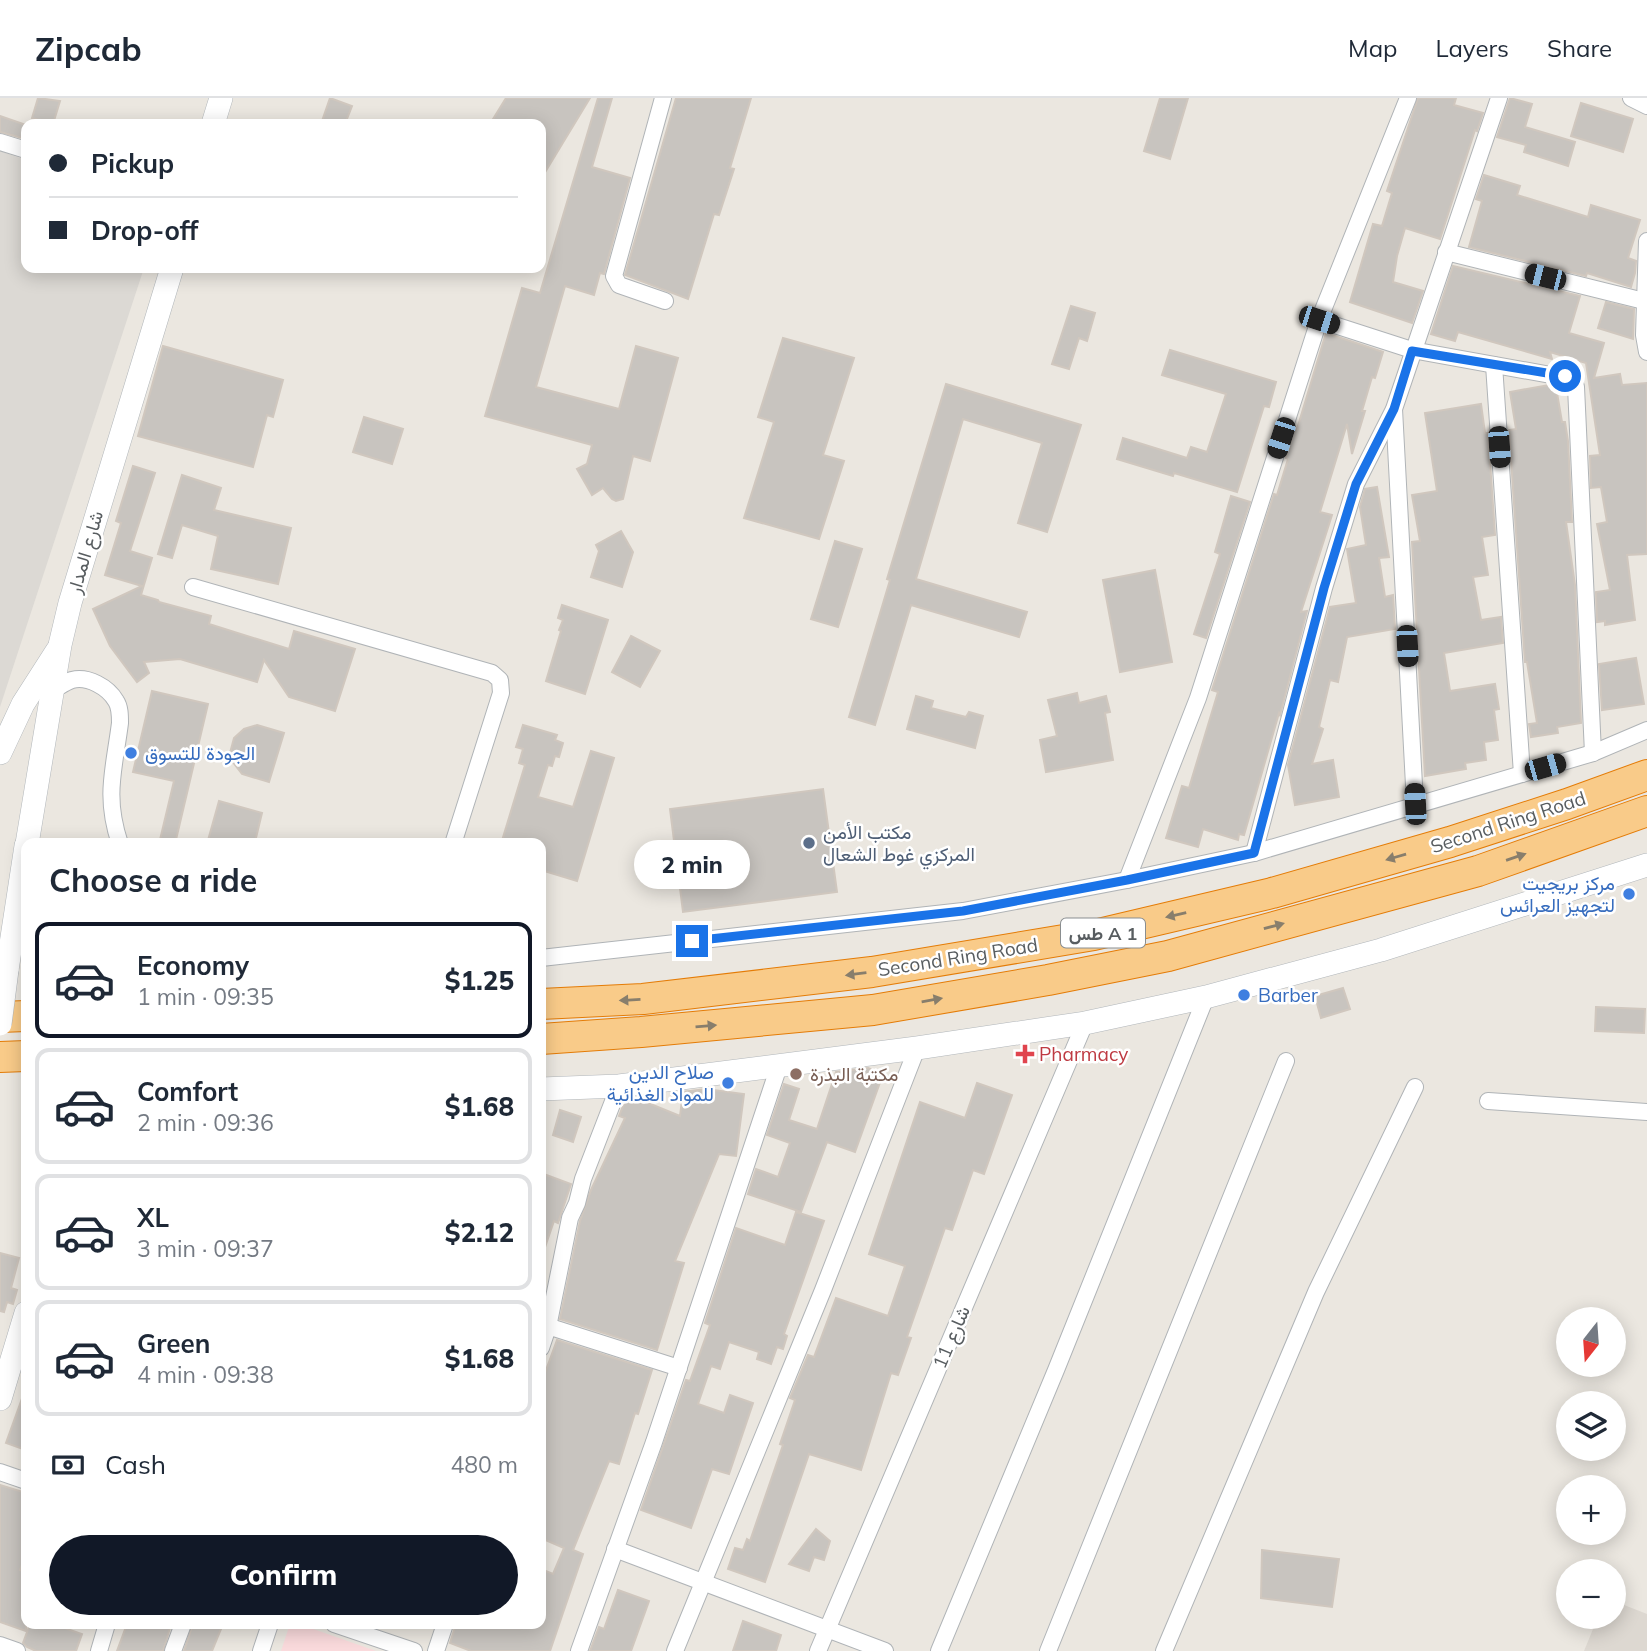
<!DOCTYPE html>
<html lang="en">
<head>
<meta charset="utf-8">
<style>
  body { margin:0; font-family:Mulish,Vazirmatn,sans-serif; background:#f2f2f3; color:#1f2937; height:100vh; display:flex; flex-direction:column; font-size:26px; white-space:nowrap }
  * { box-sizing:border-box; margin:0 }
  p { font-size:23px; color:#747a83 }
  .icon { flex:none; width:38px; height:38px; fill:none; stroke:currentColor; stroke-width:2; stroke-linecap:round; stroke-linejoin:round }
  .map { position:relative; flex:1; overflow:hidden }
  .details { position:absolute; left:21px; top:740px; width:525px; height:791px; display:flex; flex-direction:column; background:#fff; border-radius:14px; box-shadow:0 4px 18px #0003 }
  .details>* { flex:none }
  .banner { position:absolute; left:21px; top:21px; width:525px; height:154px; border-radius:14px; box-shadow:0 4px 18px #0003; display:grid; align-content:center; height:154px; padding:0 28px; background:#fff }
  .needle { width:46px; rotate:197deg }
  .controls { position:absolute; left:1556px; top:1209px; display:grid; gap:14px }
  .controls a { display:grid; place-items:center; width:70px; height:70px; border-radius:50%; background:#fff; box-shadow:0 4px 18px #0003; font-size:35px }
  .end { position:absolute; width:32px; height:32px; margin:-16px; border:9px solid #1a73e8; background:#fff; box-shadow:0 0 0 4px #fff }
  .from { border-radius:50% }
  .bubble { position:absolute; height:49px; border-radius:24px; background:#fff; box-shadow:0 4px 18px #0003; font-size:23px; font-weight:800; line-height:49px; text-align:center }
  .car { position:absolute; width:21px; height:42px; margin:-21px -10px; border-radius:9px; box-shadow:0 0 5px 2px #0007; background:linear-gradient(#222 24%,#8ab4d8 0 40%,#222 0 76%,#8ab4d8 0 86%,#222 0) }
  .banner b { display:flex; align-items:center; gap:24px; height:66px; font-size:26px }
  .banner b+b { border-top:2px solid #e0e1e3 }
  .banner i { width:18px; height:18px; background:#1f2937 }
  ul { padding:0; list-style:none }
  li { display:flex; align-items:center; gap:21px; height:116px; margin:0 14px 10px; padding:0 14px; border:4px solid #e0e1e3; border-radius:14px }
  li div { flex:1 }
  li b { display:block; font-size:26px }
  li em { font-style:normal; font-weight:800 }
  li.on { border-color:#111827 }
  li>.icon { width:63px; height:63px; stroke-width:1.5 }
  h2 { padding:0 28px; font-size:32px; line-height:84px }
  .pay { display:flex; align-items:center; gap:18px; height:77px; padding:0 28px; font-size:26px }
  .pay p { margin-inline-start:auto }
  .action { display:flex; gap:14px; margin-top:auto; padding:14px 28px }
  .action a { flex:1; height:80px; border-radius:42px; background:#111827; color:#fff; font-size:28px; font-weight:800; line-height:80px; text-align:center }
  header { display:flex; align-items:center; gap:42px; box-sizing:border-box; height:98px; padding:0 35px; background:#fff; border-bottom:2px solid #e0e1e3 }
  header strong { font-size:33px }
  nav { display:flex; gap:38px; margin-inline-start:auto; font-size:24px }
  .map>svg:first-child { display:block }
</style>
</head>
<body>
<header>
<strong>Zipcab</strong>
<nav><a>Map</a><a>Layers</a><a>Share</a></nav>
</header>
<div class="map">
<svg width="1647" height="1553" viewBox="0 0 1647 1553">
  <rect width="100%" height="100%" fill="#ebe7e0"/>
  <path fill="#dcd9d4" d="M0 53 26 62V170H144L0 609Z"/>
  <path fill="#ddd8d1" d="M1614 1503 1647 1516V1553H1584L1598 1519H1614Z"/>
  <path fill="#fadadc" d="M290 1526H299L376 1553H281Z"/>
  <g fill="#c8c4bf" stroke="#d0c7be" stroke-width="2">
    <path d="M38 0 60 3 53 26 32 20Z"/>
    <path d="M330 0 352 8 345 26H321Z"/>
    <path d="M506 0H590L541 81V26H490Z"/>
    <path d="M598 0H612L592 69 630 80 604 176 600 175 594 197 565 188 536 289 619 311 636 248 678 260 650 363 633 358 623 401 616 403 612 401 603 390 592 397 577 371 587 366 592 347 485 318 522 190 540 195Z"/>
    <path d="M676 0H751L730 70 734 71 719 117 714 116 688 201 625 177Z"/>
    <path d="M1160 0H1188L1170 61 1144 53Z"/>
    <path d="M1418 0H1456L1454 7 1483 15 1477 33 1475 32 1440 141 1405 130 1397 158 1393 184 1423 193 1412 225 1350 204 1373 126 1382 128 1392 95 1387 93Z"/>
    <path d="M1510 0 1532 6 1525 29 1575 44 1568 68 1524 54 1526 47 1497 39Z"/>
    <path d="M1581 5 1633 21 1623 54 1571 38Z"/>
    <path d="M0 18 26 27V41L0 34Z"/>
    <path d="M1484 77 1520 88 1517 97 1588 119 1591 107 1640 122 1628 160 1636 163 1635 175 1631 189 1587 175 1586 178 1469 149 1482 103 1476 101Z"/>
    <path d="M1453 168 1580 198 1569 235 1604 245 1594 280 1620 276 1622 287 1647 285V456L1627 457 1635 522 1605 527V523L1597 524 1596 494 1610 492 1597 426 1607 424 1601 389 1591 390 1590 358 1600 357 1586 265 1550 254 1552 261 1458 234 1455 243 1431 236Z"/>
    <path d="M1606 204 1634 211 1633 241 1598 230Z"/>
    <path d="M1071 208 1095 215 1087 243 1079 240 1069 271 1052 266Z"/>
    <path d="M1326 235 1383 254 1375 280 1372 279 1362 313H1365L1352 356 1347 326 1320 414 1332 417 1301 514 1307 513 1280 617 1279 615 1244 737 1239 736 1238 742 1203 731 1198 749 1166 740 1182 688 1189 690 1218 594 1212 592 1274 396 1277 397 1288 361 1286 360 1295 330 1297 331Z"/>
    <path d="M783 240 854 260 823 357 844 363 819 441 744 420 774 324 758 319Z"/>
    <path d="M163 248 283 282 273 319 267 317 253 369 138 338Z"/>
    <path d="M1170 252 1276 284 1269 309 1264 308 1237 394 1174 375 1173 378 1117 361 1123 340 1187 360 1191 349 1207 354 1226 296 1162 277Z"/>
    <path d="M946 286 1081 327 1047 434 1018 425 1042 345 963 321 916 481 1027 514 1019 539 911 507 875 627 849 619 890 482 887 481Z"/>
    <path d="M1549 287 1556 289 1562 324H1565L1568 343 1572 424H1566L1575 487 1581 625 1557 629 1558 635 1531 639 1529 626 1537 625 1527 564H1525L1509 332 1516 331 1510 294Z"/>
    <path d="M1481 306 1485 335H1488L1495 437 1482 439 1488 477 1473 479 1481 522 1501 519 1503 545 1444 555 1450 593 1495 586 1499 611 1494 612 1498 642 1484 644 1486 662 1465 665 1466 671 1425 678 1412 444 1420 443 1412 397 1437 393 1425 315Z"/>
    <path d="M364 319 403 331 392 366 353 354Z"/>
    <path d="M133 368 155 375 130 453 152 460 141 497 158 502 159 504 211 518 209 526 289 551 294 533 355 551 335 613 289 599 264 562 257 584 180 561 144 564 149 575 137 584 110 548 93 511 142 488 105 477 121 425 116 423Z"/>
    <path d="M182 377 221 390 214 412 291 430 278 486 211 471 218 438 182 427 172 460 158 456Z"/>
    <path d="M1377 389 1389 459 1379 460 1385 499 1393 497 1395 531 1347 539 1338 584 1330 582 1319 629 1323 631 1312 666 1333 662 1339 699 1295 707 1288 667 1330 509 1356 505 1347 451 1366 447 1360 409 1365 391Z"/>
    <path d="M1231 398 1250 404 1206 540 1194 536 1220 456 1215 454Z"/>
    <path d="M621 433 633 454 622 489 591 479 599 453 596 447Z"/>
    <path d="M835 443 862 451 838 529 811 521Z"/>
    <path d="M1155 472 1172 564 1120 574 1103 482Z"/>
    <path d="M562 507 608 522 585 596 546 583 561 533 559 532 563 522 558 520Z"/>
    <path d="M631 538 660 553 640 589 612 574Z"/>
    <path d="M1636 560 1644 606 1602 612 1599 566Z"/>
    <path d="M152 593 208 606 175 746H159L174 683 133 674Z"/>
    <path d="M1077 595 1079 605 1106 598 1110 614 1105 615 1113 662 1046 674 1040 642 1057 638 1048 602Z"/>
    <path d="M916 598 933 603 931 610 966 619 969 614 983 618 975 650 907 631Z"/>
    <path d="M257 627 284 635 269 684 242 676 232 663 230 655 234 640 244 631Z"/>
    <path d="M523 627 557 637 555 642 563 645 559 659 555 658 552 668 548 667 538 699 573 709 591 653 614 660 577 783 541 772V746H501L525 667 519 665 523 651 516 649Z"/>
    <path d="M823 691 837 794 683 814 670 711Z"/>
    <path d="M219 703 262 715 255 744 207 746Z"/>
    <path d="M1343 890 1350 911 1321 920 1315 898Z"/>
    <path d="M1596 909 1645 911 1644 935 1595 933Z"/>
    <path d="M868 970 883 976 855 1054 827 1044 801 1114 748 1096 756 1071 778 1079 790 1045 767 1037 784 986 799 991 789 1022 817 1031 836 974Z"/>
    <path d="M977 985 1012 997 984 1076 973 1072 952 1132 945 1130 907 1239 911 1240 898 1277 891 1275 861 1372 809 1356 765 1484 728 1471 735 1450 743 1452 747 1441 750 1443 783 1347 780 1346 795 1302 790 1300 808 1257 814 1259 836 1200 888 1218 905 1168 869 1156 920 1004 965 1020Z"/>
    <path d="M706 991 744 996 736 1058 719 1056 675 1163 684 1165 657 1252 560 1221 580 1123 591 1092 625 1020 619 1018 626 1001 636 1000 680 1018 683 994Z"/>
    <path d="M560 1012 581 1019 573 1044 553 1037Z"/>
    <path d="M541 1075 571 1086 558 1125 554 1123 543 1155 541 1154Z"/>
    <path d="M796 1114 824 1123 784 1236 787 1238 783 1251 777 1249 771 1266 757 1261 759 1254 729 1244 720 1271 711 1268 698 1306 724 1315 730 1297 753 1305 729 1376 712 1371 691 1430 641 1412 686 1282 690 1283 710 1227 705 1225 736 1130 785 1147Z"/>
    <path d="M0 1155 19 1160 11 1190 17 1192 13 1206 7 1204 4 1214 0 1213Z"/>
    <path d="M557 1242 652 1272 638 1316 635 1315 619 1366 609 1363 573 1452 583 1456 550 1553H471L450 1545 456 1526H541V1471L553 1476 564 1450 541 1440V1286Z"/>
    <path d="M24 1295H26V1352L6 1345Z"/>
    <path d="M0 1387 26 1395V1455L20 1472 26 1474V1533L0 1524Z"/>
    <path d="M816 1431 830 1443 824 1462 814 1459 809 1473 789 1466Z"/>
    <path d="M1262 1452 1339 1461 1332 1509 1261 1500Z"/>
    <path d="M618 1492 649 1503 631 1553H590L599 1529 604 1531Z"/>
    <path d="M743 1523 781 1537 776 1553H733Z"/>
    <path d="M30 1526H53L82 1536 76 1553H36L27 1549 23 1545Z"/>
    <path d="M127 1526H157L170 1530 163 1553H117Z"/>
    <path d="M193 1526H223L212 1553H184Z"/>
  </g>
  <g fill="none" stroke-linecap="round" stroke-linejoin="round">
    <g stroke="#b0b4b7" stroke-width="18">
      <g id="street">
        <path d="M663 0 614 178 619 187 665 203"/>
        <path d="M1631 0 1647 8"/>
        <path d="M0 44 26 52"/>
        <path d="M1647 143 1644 237 1647 254"/>
        <path d="M1446 154 1644 203"/>
        <path d="M1319 222 1412 252 1573 281 1576 289 1593 655"/>
        <path d="M1494 267 1522 676"/>
        <path d="M193 489 492 575 500 582 501 595 453 746"/>
        <path d="M52 593C58 590 65 584 72 582 88 578 108 589 116 603 120 609 120 617 120 625 114 672 104 698 120 746"/>
        <path d="M1415 706 1394 311 1499 0"/>
        <path d="M1254 755 1324 490 1356 386 1393 313"/>
        <path d="M1127 782 1198 600 1319 222 1408 0"/>
        <path d="M541 860 963 813 1127 782 1254 755 1593 655 1647 632"/>
        <path d="M1488 1003 1647 1014"/>
        <path d="M541 1226 679 1270"/>
        <path d="M541 1250 548 1229 570 1120 577 1105 583 1081 619 988"/>
        <path d="M0 1374 26 1383"/>
        <path d="M615 1451 885 1553"/>
        <path d="M334 1526 414 1553"/>
        <path d="M0 1547 17 1553"/>
        <path d="M99 1553 107 1526"/>
        <path d="M173 1553 183 1526"/>
        <path d="M261 1553 270 1526"/>
        <path d="M436 1553 445 1526"/>
        <path d="M579 1553 654 1344 779 968"/>
        <path d="M675 1553 823 1192 917 950"/>
        <path d="M818 1553 1085 925"/>
        <path d="M939 1553 1056 1272 1206 899"/>
        <path d="M1048 1553 1286 963"/>
        <path d="M1164 1553 1316 1194 1415 989"/>
      </g>
    </g>
    <g stroke="#b1b6ba" stroke-width="24">
      <g id="secondary">
        <path d="M213 26 221 0"/>
        <path d="M0 655 23 606 57 553"/>
        <path d="M27 746 60 547 70 505 172 170"/>
        <path d="M7 872 26 748"/>
        <path d="M541 991 619 988 917 950 1085 925 1206 899 1381 852 1647 767"/>
        <path d="M0 1301 26 1215"/>
      </g>
    </g>
    <g stroke="#e47c07" stroke-width="32">
      <g id="highway">
        <path d="M541 906 643 901 872 874 1094 837 1272 795 1450 744 1567 706 1647 677"/>
        <path d="M0 919 26 918"/>
        <path d="M541 941 641 934 873 912 1048 882 1168 858 1478 773 1647 713"/>
        <path d="M0 959 26 958"/>
      </g>
    </g>
    <use href="#street" stroke="#fff" stroke-width="16"/>
    <use href="#secondary" stroke="#fff" stroke-width="23"/>
    <use href="#highway" stroke="#f9cb89" stroke-width="30"/>
    <g stroke="#b1b6ba" stroke-width="24" stroke-linecap="butt">
      <path id="secondary-bridge" d="M0 926 7 872"/>
    </g>
    <use href="#secondary-bridge" stroke="#fff" stroke-width="23"/>
  </g>
  <defs><path id="oneway-solid" d="M-6-.8H1V-3.2L6.5 0L1 3.2V.8H-6Z" transform="scale(1.75)"/></defs>
  <g fill="#887e6c">
    <use href="#oneway-solid" transform="translate(1396 759) rotate(164)"/>
    <use href="#oneway-solid" transform="translate(1516 759) rotate(-19)"/>
    <use href="#oneway-solid" transform="translate(1176 817) rotate(167)"/>
    <use href="#oneway-solid" transform="translate(1274 828) rotate(-15)"/>
    <use href="#oneway-solid" transform="translate(856 876) rotate(173)"/>
    <use href="#oneway-solid" transform="translate(630 902) rotate(177)"/>
    <use href="#oneway-solid" transform="translate(932 902) rotate(-10)"/>
    <use href="#oneway-solid" transform="translate(706 928) rotate(-5)"/>
  </g>
  <g fill="none" stroke-linecap="round" stroke-linejoin="round">
    <path stroke="#1a73e8" stroke-width="9" d="M692 843 963 813 1127 782 1254 755 1324 490 1356 386 1394 311 1412 253 1565 278"/>
  </g>
  <g fill="#3f7fe0" stroke="#fff" stroke-width="2.5">
    <circle cx="131" cy="655" r="7"/>
    <circle cx="1629" cy="796" r="7"/>
    <circle cx="1244" cy="897" r="7"/>
    <circle cx="728" cy="985" r="7"/>
  </g>
  <circle fill="#5c6f8a" stroke="#fff" stroke-width="2.5" cx="809" cy="745" r="7"/>
  <path fill="#e0444e" stroke="#fff" stroke-width="2.5" d="M1021.5 945.5h7v7h7v7h-7v7h-7v-7h-7v-7h7z"/>
  <circle fill="#8d6e63" stroke="#fff" stroke-width="2.5" cx="796" cy="976" r="7"/>
  <g text-anchor="middle" dominant-baseline="central" stroke-width="5" stroke-linejoin="round" paint-order="stroke">
    <rect fill="#fff" stroke="#8a8e90" stroke-width="2" x="1061" y="820.5" width="84" height="29" rx="5"/>
    <g font-size="18" font-weight="bold" fill="#585d60">
      <text x="1103" y="835">طس A 1</text>
    </g>
    <g font-size="19" fill="#585d60" stroke="#fff">
      <text transform="translate(85 454) rotate(-74)">شارع المدار</text>
      <text transform="translate(1508 724) rotate(-18)">Second Ring Road</text>
      <text transform="translate(958 859) rotate(-9)">Second Ring Road</text>
      <text transform="translate(951 1239) rotate(-67)">شارع 11</text>
    </g>
    <g font-size="19" fill="#366cbe" stroke="#fff" text-anchor="start">
      <text x="145" y="655">الجودة للتسوق</text>
      <text x="1615" y="785" text-anchor="end">مركز بريجيت<tspan x="1615" dy="22">لتجهيز العرائس</tspan></text>
      <text x="1258" y="897">Barber</text>
      <text x="714" y="974" text-anchor="end">صلاح الدين<tspan x="714" dy="22">للمواد الغذائية</tspan></text>
    </g>
    <g font-size="19" fill="#4e5e75" stroke="#fff" text-anchor="start">
      <text x="823" y="734">مكتب الأمن<tspan x="823" dy="22">المركزي غوط الشعال</tspan></text>
    </g>
    <g font-size="19" fill="#be3a42" stroke="#fff" text-anchor="start">
      <text x="1039" y="956">Pharmacy</text>
    </g>
    <g font-size="19" fill="#785e54" stroke="#fff" text-anchor="start">
      <text x="810" y="976">مكتبة البذرة</text>
    </g>
  </g>
</svg>
<div class="controls">
<a><svg class="needle" viewBox="-14 -14 28 28"><path d="M0-13l5 13h-10z" fill="#e53935"/><path d="M0 13l5-13h-10z" fill="#747a83"/></svg></a>
<a><svg class="icon" aria-label="layers" viewBox="0 0 24 24"><path d="M12 4l9 5-9 5-9-5zM3 14l9 5 9-5"/></svg></a>
<a>+</a>
<a>−</a>
</div>
<i class="end from" style="left:1565px;top:278px"></i>
<i class="end" style="left:692px;top:843px"></i>
<div class="bubble" style="left:634px;top:742px;width:116px">2 min</div>
<i class="car" style="left:1545px;top:179px;rotate:284deg"></i>
<i class="car" style="left:1319px;top:222px;rotate:108deg"></i>
<i class="car" style="left:1281px;top:340px;rotate:198deg"></i>
<i class="car" style="left:1499px;top:349px;rotate:176deg"></i>
<i class="car" style="left:1407px;top:548px;rotate:177deg"></i>
<i class="car" style="left:1545px;top:669px;rotate:74deg"></i>
<i class="car" style="left:1415px;top:706px;rotate:357deg"></i>
<div class="banner">
<b><i class="from"></i>Pickup</b>
<b><i></i>Drop-off</b>
</div>
<section class="details">
<h2>Choose a ride</h2>
<ul>
<li class="on"><svg class="icon" aria-label="car" viewBox="0 0 24 24"><path d="M5 17H2v-5l4-1 3-4h7l3 4 3 1v5h-3M9 17h6M6 11h13"/><circle cx="7" cy="17" r="2"/><circle cx="17" cy="17" r="2"/></svg><div><b>Economy</b><p>1 min · 09:35</p></div><em>$1.25</em></li>
<li><svg class="icon" aria-label="car" viewBox="0 0 24 24"><path d="M5 17H2v-5l4-1 3-4h7l3 4 3 1v5h-3M9 17h6M6 11h13"/><circle cx="7" cy="17" r="2"/><circle cx="17" cy="17" r="2"/></svg><div><b>Comfort</b><p>2 min · 09:36</p></div><em>$1.68</em></li>
<li><svg class="icon" aria-label="car" viewBox="0 0 24 24"><path d="M5 17H2v-5l4-1 3-4h7l3 4 3 1v5h-3M9 17h6M6 11h13"/><circle cx="7" cy="17" r="2"/><circle cx="17" cy="17" r="2"/></svg><div><b>XL</b><p>3 min · 09:37</p></div><em>$2.12</em></li>
<li><svg class="icon" aria-label="car" viewBox="0 0 24 24"><path d="M5 17H2v-5l4-1 3-4h7l3 4 3 1v5h-3M9 17h6M6 11h13"/><circle cx="7" cy="17" r="2"/><circle cx="17" cy="17" r="2"/></svg><div><b>Green</b><p>4 min · 09:38</p></div><em>$1.68</em></li>
</ul>
<div class="pay"><svg class="icon" aria-label="cash" viewBox="0 0 24 24"><path d="M3 7h18v10H3z"/><circle cx="12" cy="12" r="2"/></svg>Cash<p>480 m</p></div>
<div class="action"><a>Confirm</a></div>
</section>
</div>
</body>
</html>
